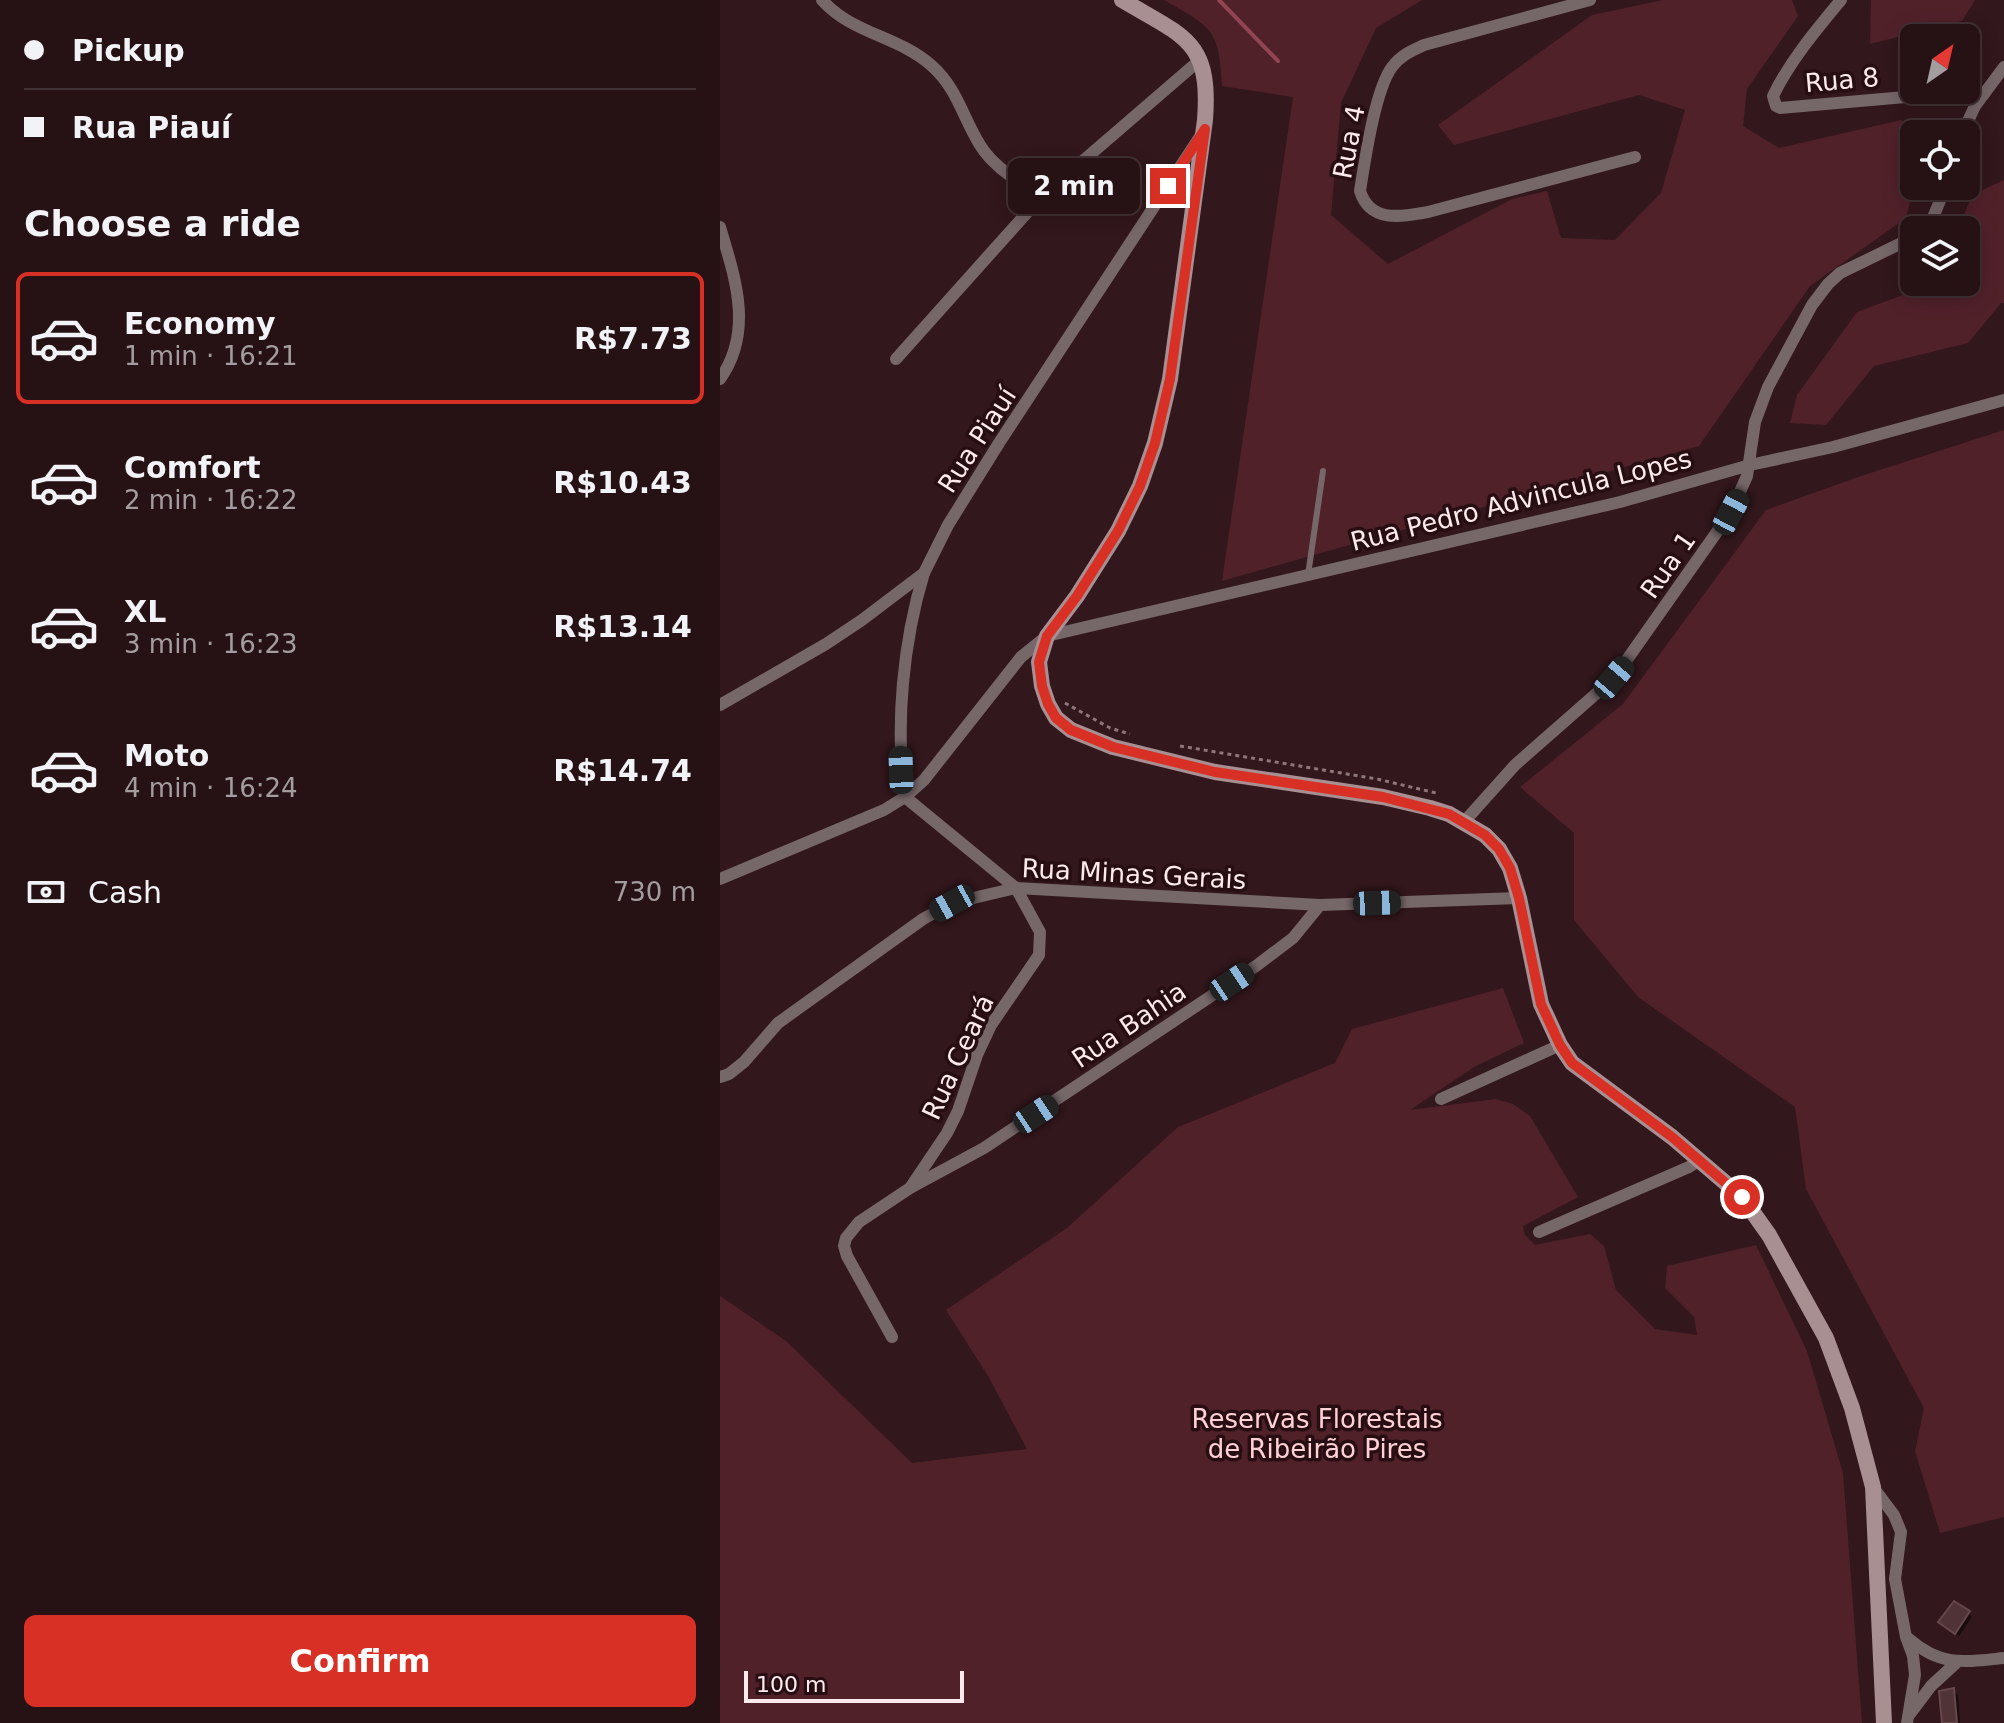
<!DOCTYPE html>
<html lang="en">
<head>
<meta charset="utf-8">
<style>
  body { margin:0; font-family:"DejaVu Sans",sans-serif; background:#2e1a1e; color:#f1f3f6; height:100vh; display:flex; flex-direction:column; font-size:30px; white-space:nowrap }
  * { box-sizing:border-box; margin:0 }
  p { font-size:26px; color:#a49da0 }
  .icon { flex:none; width:44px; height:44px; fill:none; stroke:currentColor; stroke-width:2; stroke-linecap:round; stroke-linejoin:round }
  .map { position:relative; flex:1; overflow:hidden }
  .details { display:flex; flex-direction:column; background:#261115; width:720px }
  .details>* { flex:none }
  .top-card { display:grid; align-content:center; height:176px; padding:0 24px; background:#261115 }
  .needle { width:52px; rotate:34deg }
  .controls { position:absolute; left:1180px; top:24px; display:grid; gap:16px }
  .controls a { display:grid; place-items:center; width:80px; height:80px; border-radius:12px; background:#261115; box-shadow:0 4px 20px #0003,0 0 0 2px #423134; font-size:40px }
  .scale { position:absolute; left:24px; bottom:20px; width:220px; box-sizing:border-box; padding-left:8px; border:4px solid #fdeaec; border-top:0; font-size:22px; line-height:28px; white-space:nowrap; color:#fdeaec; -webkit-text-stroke:6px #270e12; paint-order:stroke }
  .end { position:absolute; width:36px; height:36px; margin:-18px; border:10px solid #d93025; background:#fff; box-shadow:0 0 0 4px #fff }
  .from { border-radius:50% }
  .bubble { position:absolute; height:56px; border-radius:12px; background:#261115; box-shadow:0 4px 20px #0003,0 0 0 2px #423134; font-size:26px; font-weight:800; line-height:56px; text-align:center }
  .car { position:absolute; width:24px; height:48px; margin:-24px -12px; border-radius:10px; box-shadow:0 0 6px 2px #0007; background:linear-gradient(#222 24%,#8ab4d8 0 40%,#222 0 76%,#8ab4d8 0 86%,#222 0) }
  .top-card b { display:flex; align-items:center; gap:28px; height:76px; font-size:30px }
  .top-card b+b { border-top:2px solid #423134 }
  .top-card i { width:20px; height:20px; background:#f1f3f6 }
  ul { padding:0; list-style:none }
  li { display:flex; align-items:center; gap:24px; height:132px; margin:0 16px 12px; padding:0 8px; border:4px solid transparent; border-radius:12px }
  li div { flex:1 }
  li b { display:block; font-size:30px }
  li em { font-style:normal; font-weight:800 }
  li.on { border-color:#d93025 }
  li>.icon { width:72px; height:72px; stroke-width:1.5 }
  h2 { padding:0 24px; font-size:36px; line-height:96px }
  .pay { display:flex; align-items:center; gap:20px; height:88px; padding:0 24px; font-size:30px }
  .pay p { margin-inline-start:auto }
  .button { display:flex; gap:16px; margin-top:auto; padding:16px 24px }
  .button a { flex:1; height:92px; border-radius:12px; background:#d93025; color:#fff; font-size:32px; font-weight:800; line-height:92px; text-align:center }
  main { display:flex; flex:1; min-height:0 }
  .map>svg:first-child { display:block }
</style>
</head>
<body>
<main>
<section class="details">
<div class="top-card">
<b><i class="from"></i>Pickup</b>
<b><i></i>Rua Piauí</b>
</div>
<h2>Choose a ride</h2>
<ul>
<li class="on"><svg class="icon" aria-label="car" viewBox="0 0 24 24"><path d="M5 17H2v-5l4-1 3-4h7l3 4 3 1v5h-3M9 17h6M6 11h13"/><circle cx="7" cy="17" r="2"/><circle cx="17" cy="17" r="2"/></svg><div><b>Economy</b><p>1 min · 16:21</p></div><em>R$7.73</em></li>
<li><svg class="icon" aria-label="car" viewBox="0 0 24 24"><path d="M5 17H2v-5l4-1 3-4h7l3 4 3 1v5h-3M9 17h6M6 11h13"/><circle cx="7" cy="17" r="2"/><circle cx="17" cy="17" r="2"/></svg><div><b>Comfort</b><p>2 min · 16:22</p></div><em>R$10.43</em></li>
<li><svg class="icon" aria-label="car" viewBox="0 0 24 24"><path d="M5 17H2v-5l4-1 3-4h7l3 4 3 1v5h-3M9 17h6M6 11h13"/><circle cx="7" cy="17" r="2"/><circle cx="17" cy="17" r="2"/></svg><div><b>XL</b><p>3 min · 16:23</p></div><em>R$13.14</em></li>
<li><svg class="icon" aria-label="car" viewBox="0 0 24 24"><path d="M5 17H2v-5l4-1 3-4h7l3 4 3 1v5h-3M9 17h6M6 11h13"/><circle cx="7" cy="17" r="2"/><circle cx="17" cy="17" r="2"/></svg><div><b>Moto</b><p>4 min · 16:24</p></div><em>R$14.74</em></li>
</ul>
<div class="pay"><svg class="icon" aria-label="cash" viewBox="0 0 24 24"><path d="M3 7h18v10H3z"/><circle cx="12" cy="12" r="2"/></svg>Cash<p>730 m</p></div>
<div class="button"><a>Confirm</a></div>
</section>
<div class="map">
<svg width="1284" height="1723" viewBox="0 0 1284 1723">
  <rect width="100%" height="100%" fill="#32171c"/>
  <g fill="#51212a">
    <path d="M444 0H702L656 28 621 103 611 215 668 264 792 199 827 191 841 238 895 240 941 193 965 110 919 95 734 145 718 125 872 15 943 0H1072L1078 16 1027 89 1023 126 1059 148 1181 120 1204 134H1194V186L1186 218 1090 286 979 446 502 581 573 97 502 86C499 29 493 28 444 0Z"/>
    <path d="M1151 0H1255L1242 21 1150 44Z"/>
    <path d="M1284 180V303H1281L1248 343 1154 366 1106 425 1070 423 1077 395 1137 312 1218 282H1246V230H1238L1252 195Z"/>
    <path d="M1284 430V1517L1220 1533 1195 1451 1204 1408 1086 1189 1075 1107 918 997 854 920V833L800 787 903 704 1046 510 1138 477Z"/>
    <path d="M783 988 804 1043 754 1067 690 1110 776 1099 793 1104 810 1116 858 1197 803 1226 805 1235 815 1245 870 1234 884 1246 896 1290 935 1329 977 1335 974 1317 945 1288 947 1266 1036 1245 1087 1351 1123 1473 1142 1723H0V1296L66 1341 192 1463 307 1449 268 1376 226 1310 347 1228 458 1127 615 1063 632 1029Z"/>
  </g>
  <g fill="#0007">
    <path d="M1248 1613 1252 1617 1239 1636 1225 1626Z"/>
    <path d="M1233 1691 1238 1695 1240 1723H1224Z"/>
  </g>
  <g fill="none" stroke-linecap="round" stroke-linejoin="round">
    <path stroke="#914452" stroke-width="4" d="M499 0 558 61"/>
  </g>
  <g fill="#503337" stroke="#66474b" stroke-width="2">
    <path d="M1234 1601 1250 1611 1235 1634 1218 1622Z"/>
    <path d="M1234 1688 1237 1723H1222L1219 1691Z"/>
  </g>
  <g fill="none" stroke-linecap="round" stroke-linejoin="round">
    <g stroke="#8e777b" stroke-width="3" stroke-dasharray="4 4" stroke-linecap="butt">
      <path d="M345 703 390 728 410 734"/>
      <path d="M460 746 657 779 716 793"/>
    </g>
    <path stroke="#766769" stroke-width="6" d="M588 575 603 471"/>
    <g stroke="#766769" stroke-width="12">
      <path d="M102 0C132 34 179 36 212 66 237 88 243 118 260 145 273 167 300 182 321 197"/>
      <path d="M870 0 704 45C691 51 681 55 672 67 655 90 645 160 640 191 650 223 681 217 708 212L915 157"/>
      <path d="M1121 0C1096 30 1070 61 1053 96L1056 106 1060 108 1208 95 1264 94"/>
      <path d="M1242 134 1255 106 1284 67"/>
      <path d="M0 227C15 278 34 331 0 379"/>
      <path d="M1203 230 1212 220 1226 186"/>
      <path d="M176 359 321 197 481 59"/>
      <path d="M0 705 106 644 142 620 204 573 228 525 279 443 481 135"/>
      <path d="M744 822 795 765 894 678 1011 512 1027 476 1035 422 1048 387 1092 305 1108 284 1120 273 1194 237"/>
      <path d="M0 879 164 810 185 797 204 780 301 657 327 636 900 502 1030 465 1113 447 1284 400"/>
      <path d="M0 1077 9 1074 24 1062 58 1023 203 919 232 903 296 888 600 905 799 898"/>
      <path d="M721 1099 840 1045"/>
      <path d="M190 1188 227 1133 238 1111 257 1055 271 1025 319 955 320 932 296 888 185 797C175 726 183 642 204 573"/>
      <path d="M819 1232 969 1167 978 1161"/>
      <path d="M172 1337 127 1256 124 1246 126 1238 139 1222 190 1188 264 1148 536 966 573 938 600 905"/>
      <path d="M1153 1487 1174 1515 1181 1532 1175 1579 1186 1637 1193 1656 1195 1675 1187 1723"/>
      <path d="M1189 1639C1221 1667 1245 1662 1284 1658"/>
      <path d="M1190 1714 1211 1686 1236 1663"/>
    </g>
    <path stroke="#a78f92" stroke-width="16" d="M402 0C464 37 491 40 485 120L450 379 435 443 420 486 398 531 357 596 327 636 319 662 322 686 328 704 336 718 351 730 393 747 495 772 663 797 710 808 729 814 765 835 779 849 790 868 799 898 821 1004 840 1045 852 1063 952 1137 1022 1197 1049 1235 1106 1338 1132 1408 1153 1487 1164 1723"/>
  </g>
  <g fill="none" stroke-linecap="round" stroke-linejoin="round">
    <path stroke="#d93025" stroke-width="10" d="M448 186 485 129 450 379 435 443 420 486 398 531 357 596 327 636 319 662 322 686 328 704 336 718 351 730 393 747 495 772 663 797 729 814 765 835 779 849 790 868 799 898 821 1004 840 1045 852 1063 952 1137 1022 1197"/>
  </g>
  <g text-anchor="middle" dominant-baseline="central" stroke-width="7" stroke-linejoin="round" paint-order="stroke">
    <g font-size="26" fill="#fdeaec" stroke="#270e12">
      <text transform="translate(1122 80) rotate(-5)">Rua 8</text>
      <text transform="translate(629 142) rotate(-79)">Rua 4</text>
      <text transform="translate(257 440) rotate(-57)">Rua Piauí</text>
      <text transform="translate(801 500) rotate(-14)">Rua Pedro Advincula Lopes</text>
      <text transform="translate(948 565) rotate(-55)">Rua 1</text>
      <text transform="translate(414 874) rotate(3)">Rua Minas Gerais</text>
      <text transform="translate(409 1025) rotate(-34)">Rua Bahia</text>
      <text transform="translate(238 1057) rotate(-65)">Rua Ceará</text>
    </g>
    <g font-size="26" fill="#ffd0d5" stroke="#270e12">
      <text x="597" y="1419">Reservas Florestais<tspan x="597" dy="30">de Ribeirão Pires</tspan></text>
    </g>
  </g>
</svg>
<div class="controls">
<a><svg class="needle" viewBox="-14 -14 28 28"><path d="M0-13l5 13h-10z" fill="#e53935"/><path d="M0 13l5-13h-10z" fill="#a49da0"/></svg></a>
<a><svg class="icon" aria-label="locate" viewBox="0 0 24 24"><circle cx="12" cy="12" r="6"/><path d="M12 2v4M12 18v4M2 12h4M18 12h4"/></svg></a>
<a><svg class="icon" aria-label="layers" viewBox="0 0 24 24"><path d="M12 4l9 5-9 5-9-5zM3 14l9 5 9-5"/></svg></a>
</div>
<div class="scale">100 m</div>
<i class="end from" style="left:1022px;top:1197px"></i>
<i class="end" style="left:448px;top:186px"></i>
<div class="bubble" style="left:288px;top:158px;width:132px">2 min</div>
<i class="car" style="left:1011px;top:512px;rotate:28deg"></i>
<i class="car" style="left:894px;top:678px;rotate:40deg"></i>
<i class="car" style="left:181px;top:770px;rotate:358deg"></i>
<i class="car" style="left:232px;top:903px;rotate:241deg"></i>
<i class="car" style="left:657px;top:903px;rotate:88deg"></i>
<i class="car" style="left:512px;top:982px;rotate:56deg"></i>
<i class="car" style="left:316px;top:1114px;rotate:57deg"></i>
</div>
</main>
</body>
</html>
